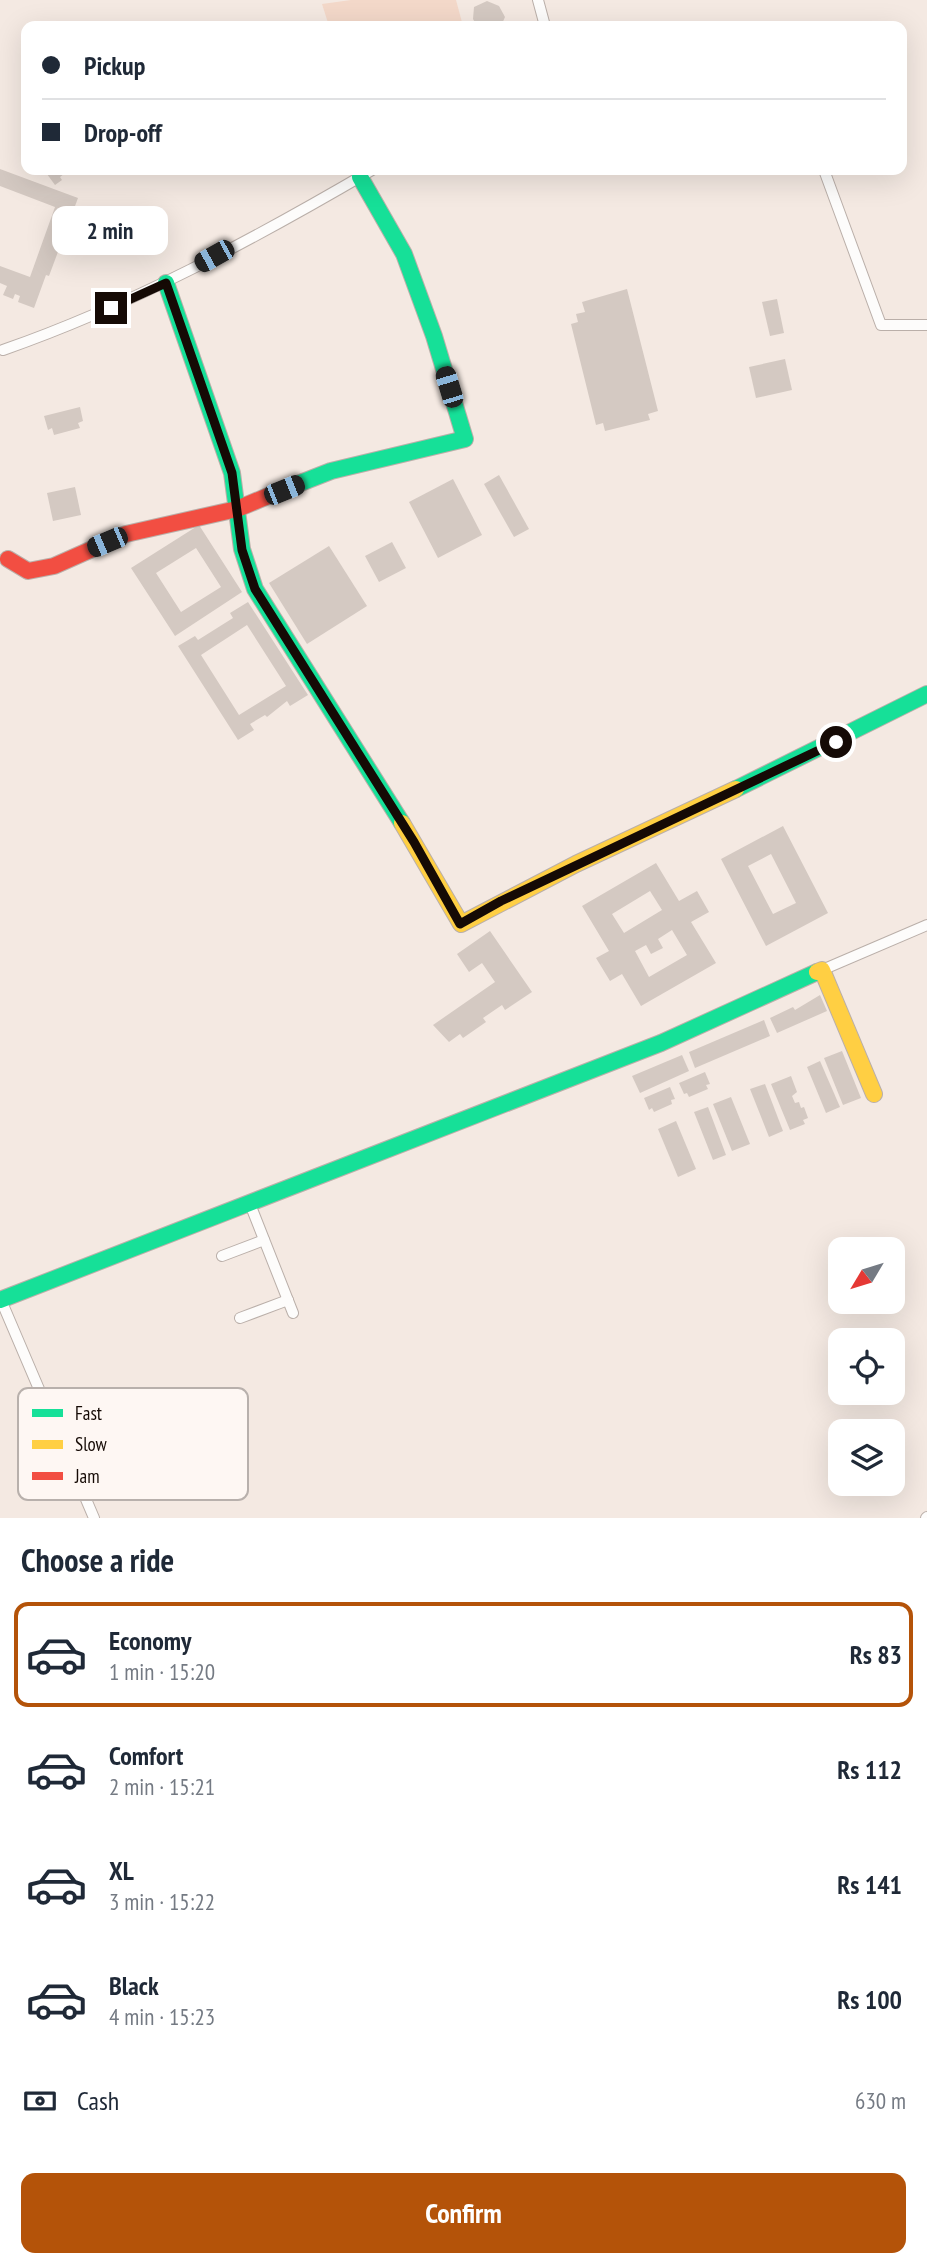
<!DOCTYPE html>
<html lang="en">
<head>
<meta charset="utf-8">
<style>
  body { margin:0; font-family:"PT Sans Narrow",sans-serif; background:#f6f6f7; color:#1f2937; height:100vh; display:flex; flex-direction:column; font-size:26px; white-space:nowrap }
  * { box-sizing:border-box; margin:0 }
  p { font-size:23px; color:#747a83 }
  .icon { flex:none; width:38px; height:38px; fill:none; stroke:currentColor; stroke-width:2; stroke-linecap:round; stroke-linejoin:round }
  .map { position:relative; height:1518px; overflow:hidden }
  .panel { display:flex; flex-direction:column; background:#fff; flex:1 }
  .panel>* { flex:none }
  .top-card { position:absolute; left:21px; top:21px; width:886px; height:154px; border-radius:14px; box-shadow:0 7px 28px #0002; display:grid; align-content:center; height:154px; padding:0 21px; background:#fff }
  .needle { width:46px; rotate:232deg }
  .tools { position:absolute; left:828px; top:1237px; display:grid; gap:14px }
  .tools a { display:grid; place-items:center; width:77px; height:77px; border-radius:14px; background:#fff; box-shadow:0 7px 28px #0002; font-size:35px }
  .end { position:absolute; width:32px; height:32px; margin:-16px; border:9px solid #150a05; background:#fff; box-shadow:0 0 0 4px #fff }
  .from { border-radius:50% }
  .bubble { position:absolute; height:49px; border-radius:14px; background:#fff; box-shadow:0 7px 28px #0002; font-size:23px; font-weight:700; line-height:49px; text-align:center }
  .car { position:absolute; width:21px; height:42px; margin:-21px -10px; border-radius:9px; box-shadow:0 0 5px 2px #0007; background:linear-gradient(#222 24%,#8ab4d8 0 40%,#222 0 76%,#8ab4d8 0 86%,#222 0) }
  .top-card b { display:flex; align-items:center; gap:24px; height:66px; font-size:26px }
  .top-card b+b { border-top:2px solid #e0e1e3 }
  .top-card i { width:18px; height:18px; background:#1f2937 }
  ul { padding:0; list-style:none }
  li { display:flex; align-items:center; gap:21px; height:105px; margin:0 14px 10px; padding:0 7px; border:4px solid transparent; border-radius:14px }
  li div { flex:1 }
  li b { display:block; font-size:26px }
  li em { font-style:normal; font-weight:700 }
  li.active { border-color:#b45309 }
  li>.icon { width:63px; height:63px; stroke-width:1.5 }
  h2 { padding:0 21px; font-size:32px; line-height:84px }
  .pay { display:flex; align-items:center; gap:18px; height:77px; padding:0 21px; font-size:26px }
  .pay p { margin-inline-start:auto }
  .primary-button { display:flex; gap:14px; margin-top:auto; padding:14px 21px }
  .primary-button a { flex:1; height:80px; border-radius:14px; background:#b45309; color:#fff; font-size:28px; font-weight:700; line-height:80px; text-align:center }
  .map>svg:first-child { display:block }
</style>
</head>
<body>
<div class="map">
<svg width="927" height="1518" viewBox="0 0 927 1518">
  <rect width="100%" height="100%" fill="#f4e9e2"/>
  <path fill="#f3d8c9" d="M351 0H456L463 26H329L322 4Z"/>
  <g fill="#d4c9c2" fill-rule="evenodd">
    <path d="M487 1 499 6 505 17 501 26H477L473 19 474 7Z"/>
    <path d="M0 169 78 198 49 276 46 275 34 308 18 302 20 296 15 294 13 299 3 295 7 286 0 283V266L30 277 55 207 0 186Z"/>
    <path d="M44 170H69L60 177 62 180 55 185Z"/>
    <path d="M627 289 658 411 648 414 650 420 605 431 603 423 596 425 571 324 578 322 576 314 585 312 582 302Z"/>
    <path d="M777 299 784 333 770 336 762 302Z"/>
    <path d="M785 359 792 390 756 398 749 367Z"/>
    <path d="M80 407 83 421 78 423 80 428 54 435 52 428 48 430 44 416Z"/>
    <path d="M499 475 529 529 514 537 484 484Z"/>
    <path d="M453 479 482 535 438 558 409 502Z"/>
    <path d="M75 487 81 515 53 521 47 493Z"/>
    <path d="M199 525 242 592 175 636 131 568ZM196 548 221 587 181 612 156 573Z"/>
    <path d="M392 542 406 568 379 582 365 556Z"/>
    <path d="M329 546 367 606 307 644 269 583Z"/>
    <path d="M248 602 308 695 290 706 287 701 267 717 265 715 250 724 254 730 238 740 178 646 195 636 198 640 233 618 230 613ZM247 625 286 686 239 715 201 655Z"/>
    <path d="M783 826 828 913 766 946 721 859ZM771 854 796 903 773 914 748 866Z"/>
    <path d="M656 863 679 901 697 891 709 912 691 922 716 963 641 1006 622 974 610 981 596 958 609 951 582 906ZM650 891 662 910 624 933 612 914ZM672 930 687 955 649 977 635 951 646 945 651 954 663 948 658 939Z"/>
    <path d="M490 931 532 992 505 1010 502 1005 483 1018 486 1022 463 1038 460 1034 449 1042 433 1025 495 982 482 963 469 972 457 954Z"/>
    <path d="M820 995 827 1011 777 1033 770 1018 793 1007 795 1010Z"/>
    <path d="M764 1020 770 1036 695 1068 689 1052Z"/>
    <path d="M842 1051 861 1098 843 1105 824 1058Z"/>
    <path d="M682 1055 689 1071 640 1093 632 1076Z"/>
    <path d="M820 1061 840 1107 826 1113 807 1067Z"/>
    <path d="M705 1072 710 1084 706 1085 708 1089 689 1097 687 1093 684 1094 679 1083Z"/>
    <path d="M791 1076 797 1092 792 1096 795 1103 799 1102 801 1108 804 1107 808 1118 803 1120 805 1124 790 1130 771 1084Z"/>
    <path d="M765 1084 783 1131 769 1137 750 1089Z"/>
    <path d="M670 1087 675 1099 671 1100 672 1104 654 1112 652 1108 649 1110 644 1098Z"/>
    <path d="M731 1097 750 1144 732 1151 713 1104Z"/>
    <path d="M708 1107 726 1155 713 1160 694 1112Z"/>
    <path d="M676 1121 696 1169 678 1177 658 1129Z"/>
  </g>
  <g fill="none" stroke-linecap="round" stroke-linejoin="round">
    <g stroke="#baafa9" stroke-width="12">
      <g id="street">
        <path d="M538 0 545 26"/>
        <path d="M824 170 881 325H927"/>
        <path d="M3 350C132 305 254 239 372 170"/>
        <path d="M822 970 927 925"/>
        <path d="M250 1204 293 1313"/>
        <path d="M222 1256 264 1240"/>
        <path d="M1 1300 94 1518"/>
        <path d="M240 1318 288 1300"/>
        <path d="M926 1518 927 1517"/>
      </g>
    </g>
    <g stroke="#baafa9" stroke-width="18">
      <g id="fast">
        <path d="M166 283 232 473 242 549 255 589 402 823"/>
        <path d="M280 491 331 471 465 439 434 336 404 254 360 177"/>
        <path d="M736 789 927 694"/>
        <path d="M0 1300 661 1043 817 972"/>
      </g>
    </g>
    <g stroke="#baafa9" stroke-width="18">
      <g id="slow">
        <path d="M402 823 461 924 576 864 736 789"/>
        <path d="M817 972 822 970 874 1094"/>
      </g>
    </g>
    <g stroke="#baafa9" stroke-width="18">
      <path id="jam" d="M8 559 28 571 54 566 126 534 237 509 280 491"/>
    </g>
    <use href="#street" stroke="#fdfcfb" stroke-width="10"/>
    <use href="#fast" stroke="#16e098" stroke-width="16"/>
    <use href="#slow" stroke="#ffcf43" stroke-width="16"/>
    <use href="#jam" stroke="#f24e42" stroke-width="16"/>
  </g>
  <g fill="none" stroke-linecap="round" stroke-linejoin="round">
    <path stroke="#150a05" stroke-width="9" d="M111 308 166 283 232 473 242 550 255 589 414 842 460 924 501 901 836 742"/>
  </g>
  <rect x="18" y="1388" width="230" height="112" rx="10" fill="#fef7f3" stroke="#b8b0ac" stroke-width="2"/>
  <rect x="32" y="1409" width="31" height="8" fill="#16e098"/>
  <rect x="32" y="1440" width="31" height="9" fill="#ffcf43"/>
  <rect x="32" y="1472" width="31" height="8" fill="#f24e42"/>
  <g font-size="19" fill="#150a05">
    <text x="75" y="1420">Fast</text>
    <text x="75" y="1451">Slow</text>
    <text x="75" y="1483">Jam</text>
  </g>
</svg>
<div class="tools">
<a><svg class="needle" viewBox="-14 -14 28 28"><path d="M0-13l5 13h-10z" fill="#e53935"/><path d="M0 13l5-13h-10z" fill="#747a83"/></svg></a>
<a><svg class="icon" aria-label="locate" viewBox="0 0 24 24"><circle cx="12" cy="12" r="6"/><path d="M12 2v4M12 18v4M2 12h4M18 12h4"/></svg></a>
<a><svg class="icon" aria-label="layers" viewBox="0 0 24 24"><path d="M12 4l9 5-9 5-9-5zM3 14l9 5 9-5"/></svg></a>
</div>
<i class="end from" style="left:836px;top:742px"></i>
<i class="end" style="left:111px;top:308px"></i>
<div class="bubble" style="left:52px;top:206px;width:116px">2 min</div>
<i class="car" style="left:214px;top:256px;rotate:241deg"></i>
<i class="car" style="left:449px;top:387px;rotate:343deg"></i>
<i class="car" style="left:284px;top:490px;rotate:68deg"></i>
<i class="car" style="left:107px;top:542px;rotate:247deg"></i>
<div class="top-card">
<b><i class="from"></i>Pickup</b>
<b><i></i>Drop-off</b>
</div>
</div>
<section class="panel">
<h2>Choose a ride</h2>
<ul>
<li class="active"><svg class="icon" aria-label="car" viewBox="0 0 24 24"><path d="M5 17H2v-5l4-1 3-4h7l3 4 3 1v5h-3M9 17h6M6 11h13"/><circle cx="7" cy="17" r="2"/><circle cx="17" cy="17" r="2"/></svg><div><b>Economy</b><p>1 min · 15:20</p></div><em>Rs 83</em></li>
<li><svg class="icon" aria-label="car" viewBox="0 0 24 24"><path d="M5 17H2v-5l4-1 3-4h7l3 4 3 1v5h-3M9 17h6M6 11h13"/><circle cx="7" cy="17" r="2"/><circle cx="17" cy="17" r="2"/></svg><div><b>Comfort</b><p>2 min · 15:21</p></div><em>Rs 112</em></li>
<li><svg class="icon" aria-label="car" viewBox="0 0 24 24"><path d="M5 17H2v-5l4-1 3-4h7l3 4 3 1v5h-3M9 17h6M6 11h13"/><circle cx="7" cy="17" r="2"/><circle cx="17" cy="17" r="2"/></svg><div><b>XL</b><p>3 min · 15:22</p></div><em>Rs 141</em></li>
<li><svg class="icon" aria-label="car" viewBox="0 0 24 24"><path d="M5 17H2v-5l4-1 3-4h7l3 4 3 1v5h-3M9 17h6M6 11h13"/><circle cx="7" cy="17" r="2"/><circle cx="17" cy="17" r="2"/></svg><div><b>Black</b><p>4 min · 15:23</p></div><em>Rs 100</em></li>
</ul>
<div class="pay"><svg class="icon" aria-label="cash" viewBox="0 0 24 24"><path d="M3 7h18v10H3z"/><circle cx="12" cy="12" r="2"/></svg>Cash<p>630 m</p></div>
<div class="primary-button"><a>Confirm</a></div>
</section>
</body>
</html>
